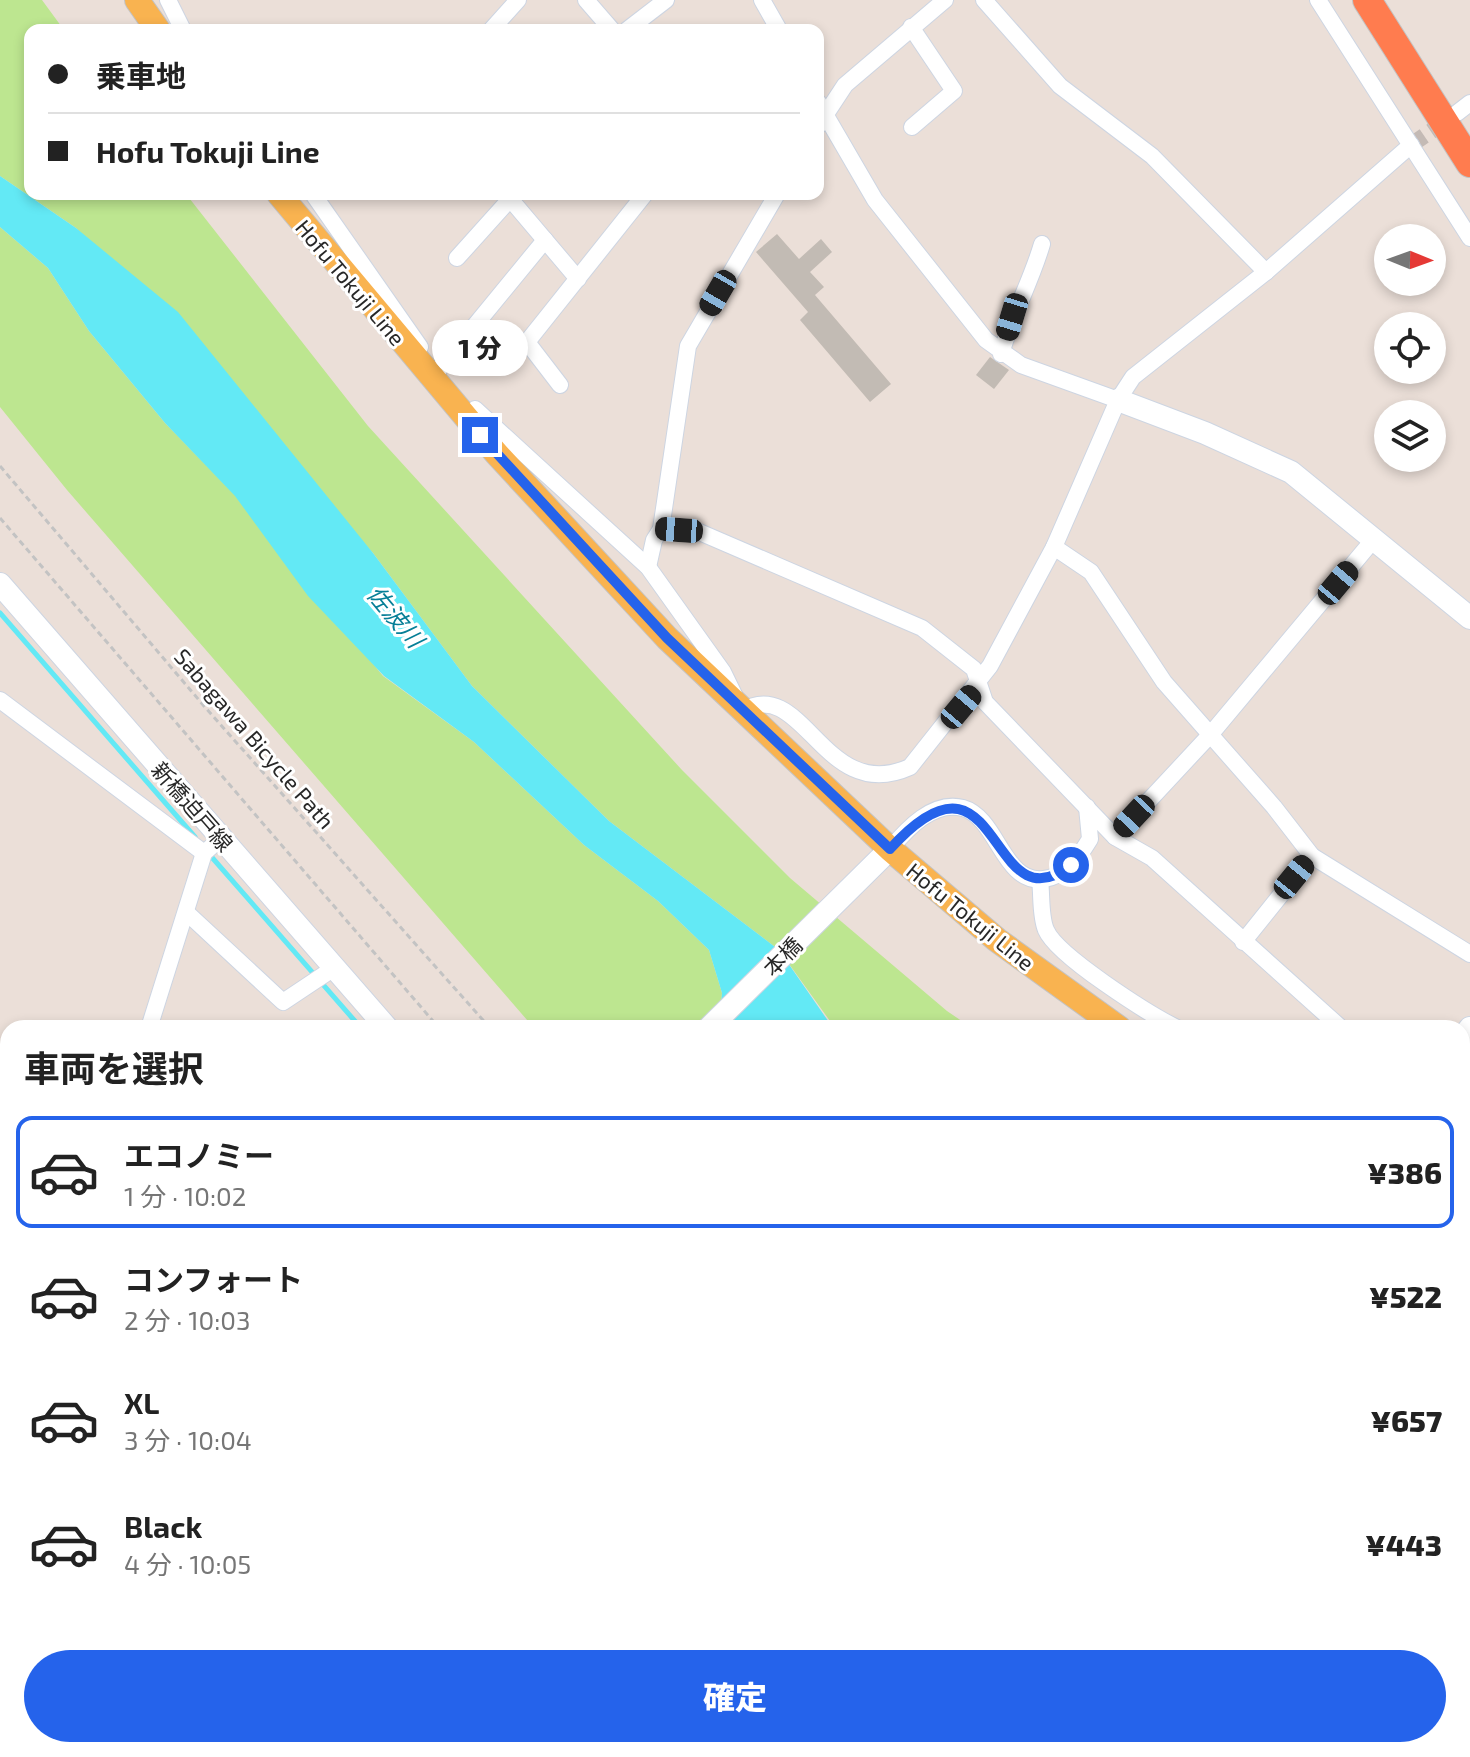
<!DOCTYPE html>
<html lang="ja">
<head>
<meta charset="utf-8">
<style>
  body { margin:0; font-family:"Exo 2","Noto Sans JP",sans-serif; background:#f6f6f6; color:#222; height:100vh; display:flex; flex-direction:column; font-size:30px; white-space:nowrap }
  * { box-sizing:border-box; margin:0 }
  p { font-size:26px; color:#767676 }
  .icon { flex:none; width:44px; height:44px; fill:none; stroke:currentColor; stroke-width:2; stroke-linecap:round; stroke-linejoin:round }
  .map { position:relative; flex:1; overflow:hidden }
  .details { position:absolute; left:0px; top:1020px; width:1470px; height:738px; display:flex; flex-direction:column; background:#fff; border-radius:24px 24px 0 0; box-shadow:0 4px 12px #0003 }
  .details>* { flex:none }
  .guide { position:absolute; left:24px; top:24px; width:800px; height:176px; border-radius:16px; box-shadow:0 4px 12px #0003; display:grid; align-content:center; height:176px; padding:0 24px; background:#fff }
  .needle { width:52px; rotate:91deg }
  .buttons { position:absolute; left:1374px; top:224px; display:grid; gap:16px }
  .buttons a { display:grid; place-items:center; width:72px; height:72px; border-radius:50%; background:#fff; box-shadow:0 4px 12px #0003; font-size:40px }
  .end { position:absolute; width:36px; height:36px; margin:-18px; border:10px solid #2563eb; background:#fff; box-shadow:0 0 0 4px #fff }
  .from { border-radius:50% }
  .bubble { position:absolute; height:56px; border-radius:28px; background:#fff; box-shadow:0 4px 12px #0003; font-size:26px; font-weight:800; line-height:56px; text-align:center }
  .car { position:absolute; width:24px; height:48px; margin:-24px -12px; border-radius:10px; box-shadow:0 0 6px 2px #0007; background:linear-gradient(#222 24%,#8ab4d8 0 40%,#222 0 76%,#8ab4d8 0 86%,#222 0) }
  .guide b { display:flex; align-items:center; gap:28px; height:76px; font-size:30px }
  .guide b+b { border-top:2px solid #e0e0e0 }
  .guide i { width:20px; height:20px; background:#222 }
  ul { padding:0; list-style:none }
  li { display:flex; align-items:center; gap:24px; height:112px; margin:0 16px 12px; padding:0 8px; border:4px solid transparent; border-radius:16px }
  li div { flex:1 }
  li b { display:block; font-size:30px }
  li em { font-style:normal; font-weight:800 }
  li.selected { border-color:#2563eb }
  li>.icon { width:72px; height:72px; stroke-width:1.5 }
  h2 { padding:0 24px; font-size:36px; line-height:96px }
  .cta { display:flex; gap:16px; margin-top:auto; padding:16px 24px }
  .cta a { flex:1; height:92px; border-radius:48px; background:#2563eb; color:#fff; font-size:32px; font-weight:800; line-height:92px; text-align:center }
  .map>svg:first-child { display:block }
</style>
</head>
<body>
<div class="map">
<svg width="1470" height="1757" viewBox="0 0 1470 1757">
  <rect width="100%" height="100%" fill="#ebdfd8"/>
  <g fill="#bde690">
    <path d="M0 0H42L64 30H30V194H186L368 426 682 770 790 878 947 1011 972 1028H835L779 950 609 821 472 686 373 553 76 228 0 176Z"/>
    <path d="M0 227 48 268 89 331 165 423 235 495 383 676 474 742 584 845 658 901 709 950 722 993 719 1028H534L67 490 0 407Z"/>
    <path d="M0 1373 8 1377V1563L0 1559Z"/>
    <path d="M1462 1629 1470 1642V1757H1422L1420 1750H1462Z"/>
    <path d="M1118 1750H1255L1257 1757H1121Z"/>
  </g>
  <g fill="#63e9f5">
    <path d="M0 176 76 228 178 312 373 553 472 686 609 821 779 950 833 1028H719L722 993 709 950 658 901 584 845 474 742 384 676 308 596 235 496 165 423 89 331 48 268 0 227Z"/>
    <path d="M1255 1750H1420L1422 1757H1257Z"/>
  </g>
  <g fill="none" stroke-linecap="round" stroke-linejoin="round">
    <g stroke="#63e9f5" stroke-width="5">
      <path d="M0 613 195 837"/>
      <path d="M209 854 361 1028"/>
      <path d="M753 1750 756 1757"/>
    </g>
    <path stroke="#63e9f5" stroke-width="30" d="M1462 1368 1470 1374"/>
  </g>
  <g fill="#c2bbb4">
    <path d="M777 234 799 259 821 239 832 252 810 272 824 287 815 295 891 384 870 402 800 320 808 312 756 252Z"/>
    <path d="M990 357 1009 370 994 389 976 375Z"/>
  </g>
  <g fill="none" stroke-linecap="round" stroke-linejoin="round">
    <path stroke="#c4bab5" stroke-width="16" stroke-dasharray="16 8" stroke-linecap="butt" d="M1411 145 1449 119"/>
    <g stroke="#cdd5e2" stroke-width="18">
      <g id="street">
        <path d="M168 0 183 30"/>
        <path d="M586 0 612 30"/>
        <path d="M762 0 779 30"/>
        <path d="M984 0 1060 86 1152 156 1266 272"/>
        <path d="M1318 0 1470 238"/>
        <path d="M911 27 954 91 912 127"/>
        <path d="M491 30 518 0"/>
        <path d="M627 30 666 0"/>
        <path d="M818 102 875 200 986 340 1021 365 1118 400"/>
        <path d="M1457 113 1470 103"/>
        <path d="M818 126 845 85 945 0"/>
        <path d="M313 194 420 347"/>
        <path d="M506 194 578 279"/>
        <path d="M457 258 510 199"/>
        <path d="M1001 354C1012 315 1031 282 1042 244"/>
        <path d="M431 379 545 240"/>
        <path d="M560 385 527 342 645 194"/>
        <path d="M475 409 648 567 723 672 742 711C804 674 823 806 910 767L990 666 1054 547 1118 400 1133 377 1266 272 1411 145"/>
        <path d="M661 529 697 531 922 628 974 669 985 702 1115 837 1152 858 1341 1028"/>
        <path d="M1054 547 1091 572 1164 682 1274 807 1312 856 1470 954"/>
        <path d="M648 567 654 540 661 529 688 346 777 194"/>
        <path d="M0 700 204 853"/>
        <path d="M1115 837 1210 735 1374 539"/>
        <path d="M890 849C907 829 933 800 963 808 998 818 1003 885 1044 879 1066 876 1079 857 1090 839L1087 807"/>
        <path d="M1040 880C1042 895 1040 916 1046 930 1057 956 1149 1014 1177 1028"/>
        <path d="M186 912 283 1002 334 968"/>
        <path d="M1243 942 1312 856"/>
        <path d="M149 1028 204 853 211 847"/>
        <path d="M0 1163 8 1162"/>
        <path d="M1462 1316 1470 1323"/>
        <path d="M1462 1405 1470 1389"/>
        <path d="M1462 1430 1470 1436"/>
        <path d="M1462 1482 1470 1497"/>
        <path d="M0 1568 8 1572"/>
        <path d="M924 1750 928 1757"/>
        <path d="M91 1757V1750"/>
        <path d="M465 1757 470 1750"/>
      </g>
    </g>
    <g stroke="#cdd5e2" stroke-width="24">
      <g id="secondary">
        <path d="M1118 400 1205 433 1291 472 1470 618"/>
        <path d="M0 584 387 1028"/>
        <path d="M709 1028 890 849"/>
        <path d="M1462 1038 1470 1028"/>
        <path d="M0 1323H8"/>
        <path d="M730 1750 733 1757"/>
      </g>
    </g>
    <g stroke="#c3c3c3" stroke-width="26">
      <g id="primary">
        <path d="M137 0 158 30"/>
        <path d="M279 194 496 453 667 638 890 849 997 940 1119 1028"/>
        <path d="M1462 1167 1470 1170"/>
      </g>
    </g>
    <g stroke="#c3c3c3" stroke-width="30">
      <path id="highway" d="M1367 0 1470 163"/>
    </g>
    <g stroke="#c3c3c3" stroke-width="3" stroke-dasharray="6 4" stroke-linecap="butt">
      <path d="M0 466 204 706 490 1028"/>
      <path d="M0 518 439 1028"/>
      <path d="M968 1750 972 1757"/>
      <path d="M1007 1750 1011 1757"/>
    </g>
    <use href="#street" stroke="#fff" stroke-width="16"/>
    <use href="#secondary" stroke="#fff" stroke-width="22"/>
    <use href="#primary" stroke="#f9b350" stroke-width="24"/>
    <use href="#highway" stroke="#ff7c4f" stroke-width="28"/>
  </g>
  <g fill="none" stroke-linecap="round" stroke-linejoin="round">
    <path stroke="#2563eb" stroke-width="10" d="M480 435 667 638 890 849C1002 725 987 931 1071 865"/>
  </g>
  <g text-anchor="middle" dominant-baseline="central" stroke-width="6" stroke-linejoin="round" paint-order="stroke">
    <g font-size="22" fill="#282828" stroke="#fff">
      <text transform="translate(351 282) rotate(50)">Hofu Tokuji Line</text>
      <text transform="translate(255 738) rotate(49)">Sabagawa Bicycle Path</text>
      <text transform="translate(193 806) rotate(49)">新橋迫戸線</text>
      <text transform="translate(971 916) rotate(39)">Hofu Tokuji Line</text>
      <text transform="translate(782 956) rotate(-45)">本橋</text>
    </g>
    <g font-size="24" font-style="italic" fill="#067f97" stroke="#fff">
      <text transform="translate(396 616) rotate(50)">佐波川</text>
    </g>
  </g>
</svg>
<div class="buttons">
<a><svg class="needle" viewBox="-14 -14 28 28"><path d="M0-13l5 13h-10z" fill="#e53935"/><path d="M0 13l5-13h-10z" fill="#767676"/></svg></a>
<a><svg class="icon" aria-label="locate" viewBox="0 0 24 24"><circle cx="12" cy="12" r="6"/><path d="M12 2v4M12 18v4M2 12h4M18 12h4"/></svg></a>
<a><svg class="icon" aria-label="layers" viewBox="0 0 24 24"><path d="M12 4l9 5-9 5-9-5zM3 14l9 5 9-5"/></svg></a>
</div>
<i class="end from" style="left:1071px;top:865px"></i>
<i class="end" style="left:480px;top:435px"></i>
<div class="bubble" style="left:432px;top:320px;width:96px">1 分</div>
<i class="car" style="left:718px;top:293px;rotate:210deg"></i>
<i class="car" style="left:1012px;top:317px;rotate:197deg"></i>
<i class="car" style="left:679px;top:530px;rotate:274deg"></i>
<i class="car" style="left:1338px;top:583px;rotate:40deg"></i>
<i class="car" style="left:961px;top:707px;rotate:40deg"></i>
<i class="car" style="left:1134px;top:816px;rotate:223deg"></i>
<i class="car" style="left:1294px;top:877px;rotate:39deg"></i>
<div class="guide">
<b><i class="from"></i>乗車地</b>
<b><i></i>Hofu Tokuji Line</b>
</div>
<section class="details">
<h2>車両を選択</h2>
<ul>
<li class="selected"><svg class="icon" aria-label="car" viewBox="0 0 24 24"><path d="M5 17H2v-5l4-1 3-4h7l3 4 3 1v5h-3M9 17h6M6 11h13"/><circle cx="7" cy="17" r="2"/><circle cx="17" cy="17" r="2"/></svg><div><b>エコノミー</b><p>1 分 · 10:02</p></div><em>¥386</em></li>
<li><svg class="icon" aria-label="car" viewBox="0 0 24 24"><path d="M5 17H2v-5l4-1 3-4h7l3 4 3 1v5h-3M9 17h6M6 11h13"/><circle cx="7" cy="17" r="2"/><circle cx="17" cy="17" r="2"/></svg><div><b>コンフォート</b><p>2 分 · 10:03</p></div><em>¥522</em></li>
<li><svg class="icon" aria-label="car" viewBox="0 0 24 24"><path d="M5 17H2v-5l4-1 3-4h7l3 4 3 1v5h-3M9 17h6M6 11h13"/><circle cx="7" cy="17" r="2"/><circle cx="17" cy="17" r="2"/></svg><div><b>XL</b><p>3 分 · 10:04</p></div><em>¥657</em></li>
<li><svg class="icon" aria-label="car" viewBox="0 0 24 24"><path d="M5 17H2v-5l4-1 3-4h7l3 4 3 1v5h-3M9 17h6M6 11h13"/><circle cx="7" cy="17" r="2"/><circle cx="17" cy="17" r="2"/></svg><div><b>Black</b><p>4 分 · 10:05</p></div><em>¥443</em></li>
</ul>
<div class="cta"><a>確定</a></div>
</section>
</div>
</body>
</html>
